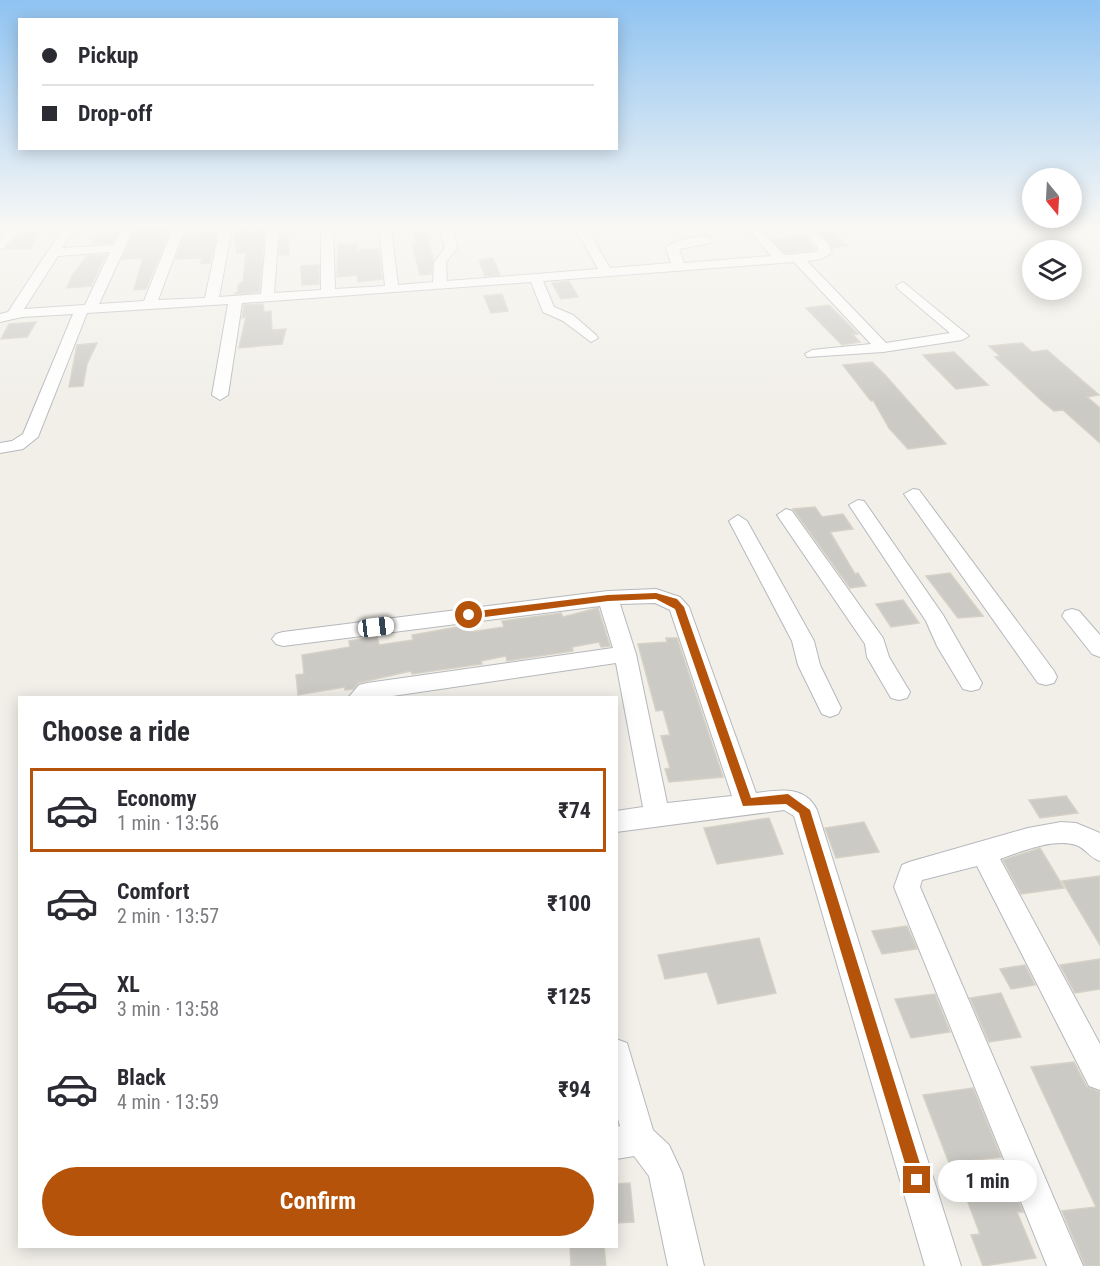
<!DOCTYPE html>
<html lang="en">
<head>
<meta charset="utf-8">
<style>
  body { margin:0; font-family:"Roboto Condensed",sans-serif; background:#f2f2f3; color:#2b2b33; height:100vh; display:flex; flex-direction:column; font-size:22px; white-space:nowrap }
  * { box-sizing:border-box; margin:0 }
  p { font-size:20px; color:#7c7c81 }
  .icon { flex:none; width:33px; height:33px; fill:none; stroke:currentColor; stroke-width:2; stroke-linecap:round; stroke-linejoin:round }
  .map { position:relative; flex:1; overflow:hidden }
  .panel { position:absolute; left:18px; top:696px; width:600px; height:552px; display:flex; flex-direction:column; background:#fff; border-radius:0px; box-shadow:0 3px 15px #0003 }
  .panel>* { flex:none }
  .top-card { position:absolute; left:18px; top:18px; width:600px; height:132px; border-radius:0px; box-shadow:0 3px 15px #0003; display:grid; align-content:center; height:132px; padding:0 24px; background:#fff }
  .needle { width:39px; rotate:162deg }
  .controls { position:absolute; left:1022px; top:168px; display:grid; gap:12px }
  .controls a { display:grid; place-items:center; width:60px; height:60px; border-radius:50%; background:#fff; box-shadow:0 3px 15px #0003; font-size:30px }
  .end { position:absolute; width:27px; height:27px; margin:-14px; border:8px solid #b45309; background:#fff; box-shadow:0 0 0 3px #fff }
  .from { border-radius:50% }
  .bubble { position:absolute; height:42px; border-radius:21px; background:#fff; box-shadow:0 3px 15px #0003; font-size:20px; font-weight:700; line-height:42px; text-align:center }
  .car { position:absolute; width:18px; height:36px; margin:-18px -9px; border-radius:8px; box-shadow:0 0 4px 2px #0007; background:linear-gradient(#fff 24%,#345 0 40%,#fff 0 76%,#345 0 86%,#fff 0) }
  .top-card b { display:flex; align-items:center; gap:21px; height:57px; font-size:22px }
  .top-card b+b { border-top:2px solid #e1e1e2 }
  .top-card i { width:15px; height:15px; background:#2b2b33 }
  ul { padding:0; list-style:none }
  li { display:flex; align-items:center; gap:18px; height:84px; margin:0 12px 9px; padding:0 12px; border:3px solid transparent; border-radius:0px }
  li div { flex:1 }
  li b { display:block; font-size:22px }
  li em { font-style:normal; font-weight:700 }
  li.current { border-color:#b45309 }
  li>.icon { width:54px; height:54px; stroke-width:1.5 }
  h2 { padding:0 24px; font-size:27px; line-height:72px }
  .cta { display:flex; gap:12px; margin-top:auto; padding:12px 24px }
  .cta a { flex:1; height:69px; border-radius:36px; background:#b45309; color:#fff; font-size:24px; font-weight:700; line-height:69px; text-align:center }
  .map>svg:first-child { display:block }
</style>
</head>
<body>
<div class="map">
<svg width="1100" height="1266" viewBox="0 0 1100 1266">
  <rect width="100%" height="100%" fill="#f1efe8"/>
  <g fill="#cccac5" stroke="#d6d1c6" stroke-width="1.5">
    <path d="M136 228H171L146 289 134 290 143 258 122 259Z"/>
    <path d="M236 228H265L259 292 234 294 238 292V285L243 281 246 252 237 253 234 232Z"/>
    <path d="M281 228H288L289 255H279Z"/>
    <path d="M40 230 31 248 6 249 20 232Z"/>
    <path d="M426 230 433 259 431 274 420 275 412 243H416L414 231Z"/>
    <path d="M217 232 210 263 200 264 202 258 176 259 185 234Z"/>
    <path d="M832 232 848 246 832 248 821 233Z"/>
    <path d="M117 233 113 243 92 244 97 234Z"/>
    <path d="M804 236 815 250 785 253 772 239Z"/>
    <path d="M357 243V250L379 249 382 279 358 282 357 275 337 277 338 245Z"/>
    <path d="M106 255 91 286 67 288 72 276 87 256Z"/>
    <path d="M493 258 500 275 485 276 479 260Z"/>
    <path d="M319 265V284L302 285 301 266Z"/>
    <path d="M569 281 578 297 561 299 552 283Z"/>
    <path d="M502 294 508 311 491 313 484 296Z"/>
    <path d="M263 304 264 312 271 311 272 330 286 329 282 344 239 348 246 317 242 318 244 305Z"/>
    <path d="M829 305 858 334H852L860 342 842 345 806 308Z"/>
    <path d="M36 322 27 337 1 339 9 324Z"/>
    <path d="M97 343 87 364 83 386 69 387 77 345Z"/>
    <path d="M1022 343 1032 352 1047 350 1099 395 1087 397 1100 408V443L1063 410 1054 411 1042 401 995 357 1000 356 989 346Z"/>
    <path d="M954 352 988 385 956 389 923 355Z"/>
    <path d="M872 362 886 376 946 444 908 449 889 428 873 400 871 401 843 365Z"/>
    <path d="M815 507 822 517 843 514 853 529 830 532 855 574 858 573 866 586 850 588 793 509Z"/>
    <path d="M950 573 983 616 958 618 926 576Z"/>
    <path d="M903 600 919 623 891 627 876 604Z"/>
    <path d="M598 608 610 646 601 647 599 642 572 647 573 651 507 661 506 656 481 661 482 664 412 674 411 671 358 683 353 689 345 690V687L298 695 296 675 304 674 302 655 350 647 349 641 377 636 379 645 413 640 412 635 468 625 470 632 504 627 502 621 561 613 563 617Z"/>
    <path d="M666 638H677L723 777 669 782 665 769 670 768 661 736 670 735 663 710 656 711 638 644 667 642Z"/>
    <path d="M1066 796 1078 813 1040 818 1029 800Z"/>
    <path d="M769 818 783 854 717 864 704 828Z"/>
    <path d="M864 822 879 852 836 858 825 828Z"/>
    <path d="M1040 848 1064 888 1021 894 1003 860Z"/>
    <path d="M1100 876V945L1062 881Z"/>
    <path d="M907 926 917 949 882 954 872 931Z"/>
    <path d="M759 938 776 993 718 1004 707 972 665 979 658 955Z"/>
    <path d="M1100 959V989L1075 993 1060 965Z"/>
    <path d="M1025 965 1035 985 1011 989 1000 969Z"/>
    <path d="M1001 993 1021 1037 989 1042 970 998Z"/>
    <path d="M935 994 950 1032 911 1038 895 999Z"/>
    <path d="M1074 1062 1087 1087 1100 1092V1266H1085L1062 1211 1096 1207 1031 1067Z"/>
    <path d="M973 1088 1001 1157 949 1163 923 1095Z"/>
    <path d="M1011 1182 1023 1212H1017L1036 1258 983 1266 971 1235 980 1234 963 1189Z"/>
    <path d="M630 1183 634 1222 616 1223V1184Z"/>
    <path d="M570 1246H604L606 1266H571Z"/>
  </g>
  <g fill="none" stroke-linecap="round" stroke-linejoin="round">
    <g stroke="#b5b8bc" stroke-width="2">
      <g id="minor">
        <path d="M8 228H20L4 248 0 249V237Z"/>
        <path d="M63 228H75L62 248 114 245 122 228H134L99 304 144 301 173 228H185L158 300 205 298 220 228H232L219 297 261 294 267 228H279L274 293 321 290V228H333L335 289 385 286 379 228H391L398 285 433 282 434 262 445 248 440 228H452L457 248 446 262 447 281 598 269 575 228H587L610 268 671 263 666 248C676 238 692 238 706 236L710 237V243L679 249 684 263 771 256 747 228H759L784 255 816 252 819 249 800 228H813L829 245 832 253 821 259 807 261 886 343 950 333 898 289 896 286 903 282 969 336 962 340 883 352 807 357 805 354 812 350 871 344 794 262 543 281 554 307 573 315 596 335 598 338 591 342 563 321 543 312 531 282 242 303 228 395 220 400 212 395 228 304 87 313 38 437 23 449 0 453V443L12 441 23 434 73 314 22 317 0 322V314L8 312ZM110 252 85 305 24 309 58 256Z"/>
        <path d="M913 489 919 490 1054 671 1057 677 1054 683 1046 685 1038 683 904 494Z"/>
        <path d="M858 500 864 501 943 615 982 683 979 689 971 691 963 689 937 646 926 621 849 505Z"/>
        <path d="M786 509 792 511 883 638 889 657 910 692 907 698 899 700 891 698 867 657 865 644 777 515Z"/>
        <path d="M738 515 747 521 814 641 820 665 841 708 838 714 830 717 822 714 819 708 798 665 792 641 729 521Z"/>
        <path d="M656 589 680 597 689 607 756 793C779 790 805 785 817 810L961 1266H925L794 816 784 810 616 832V811L643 807 616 663 379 698H348L359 685 367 683 613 648 600 606 283 646 276 644 272 639 276 634 283 632 608 591ZM655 603 670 610 732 796 667 803 636 654 620 604Z"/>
        <path d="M1072 609 1079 611 1100 635V657L1092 654 1062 616 1065 611Z"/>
        <path d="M1061 822 1076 823 1100 833V861C1090 858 1085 848 1076 845 1053 838 1023 851 1000 859L1100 1044V1090L1089 1086 977 866 922 880 920 887 1083 1266H1047L894 887 902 865 909 862 1028 828Z"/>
        <path d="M616 1039 627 1043 653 1130 669 1145 682 1173 704 1266H668L649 1176 634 1156 616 1159V1127L620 1126 616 1112Z"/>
      </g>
    </g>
    <use href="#minor" fill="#fff" fill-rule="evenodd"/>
  </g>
  <linearGradient id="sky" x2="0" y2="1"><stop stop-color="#8fc3f1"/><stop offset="0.56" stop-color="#f9f8f5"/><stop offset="1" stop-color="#f9f8f5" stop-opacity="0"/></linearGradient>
  <rect width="1100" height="405" fill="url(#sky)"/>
  <path fill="#b45309" d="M656 593 677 599 684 607 751 798 788 794 810 810 925 1180 923 1186 917 1188 912 1186 910 1180 799 813 786 804 743 806 675 609 656 599 608 601 469 619 464 615 469 612 608 595Z"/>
</svg>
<div class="controls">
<a><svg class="needle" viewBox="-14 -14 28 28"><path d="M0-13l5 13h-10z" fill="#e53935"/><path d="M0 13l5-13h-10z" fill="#7c7c81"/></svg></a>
<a><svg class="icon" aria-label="layers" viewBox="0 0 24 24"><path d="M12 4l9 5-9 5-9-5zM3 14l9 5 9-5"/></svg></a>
</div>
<i class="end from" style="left:469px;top:615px"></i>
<i class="end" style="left:917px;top:1180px"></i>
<div class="bubble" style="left:938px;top:1160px;width:99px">1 min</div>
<i class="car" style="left:376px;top:627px;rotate:83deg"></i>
<div class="top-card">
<b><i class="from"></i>Pickup</b>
<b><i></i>Drop-off</b>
</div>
<section class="panel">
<h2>Choose a ride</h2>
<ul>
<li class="current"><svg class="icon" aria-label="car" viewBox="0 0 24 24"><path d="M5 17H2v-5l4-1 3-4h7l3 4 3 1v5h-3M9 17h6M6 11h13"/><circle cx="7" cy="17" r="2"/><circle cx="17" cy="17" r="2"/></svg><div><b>Economy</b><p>1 min · 13:56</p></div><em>₹74</em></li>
<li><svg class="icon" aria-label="car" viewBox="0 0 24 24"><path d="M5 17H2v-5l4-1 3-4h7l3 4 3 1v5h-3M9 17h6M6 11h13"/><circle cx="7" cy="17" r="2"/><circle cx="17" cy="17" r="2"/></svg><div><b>Comfort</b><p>2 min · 13:57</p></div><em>₹100</em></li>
<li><svg class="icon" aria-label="car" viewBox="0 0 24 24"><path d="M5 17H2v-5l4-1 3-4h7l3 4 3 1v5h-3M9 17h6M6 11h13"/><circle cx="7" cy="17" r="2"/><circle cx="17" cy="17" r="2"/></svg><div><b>XL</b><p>3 min · 13:58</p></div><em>₹125</em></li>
<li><svg class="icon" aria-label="car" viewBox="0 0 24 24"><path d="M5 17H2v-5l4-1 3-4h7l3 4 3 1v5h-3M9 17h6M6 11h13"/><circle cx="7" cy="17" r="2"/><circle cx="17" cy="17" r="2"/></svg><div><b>Black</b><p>4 min · 13:59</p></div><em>₹94</em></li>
</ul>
<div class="cta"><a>Confirm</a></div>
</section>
</div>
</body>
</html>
